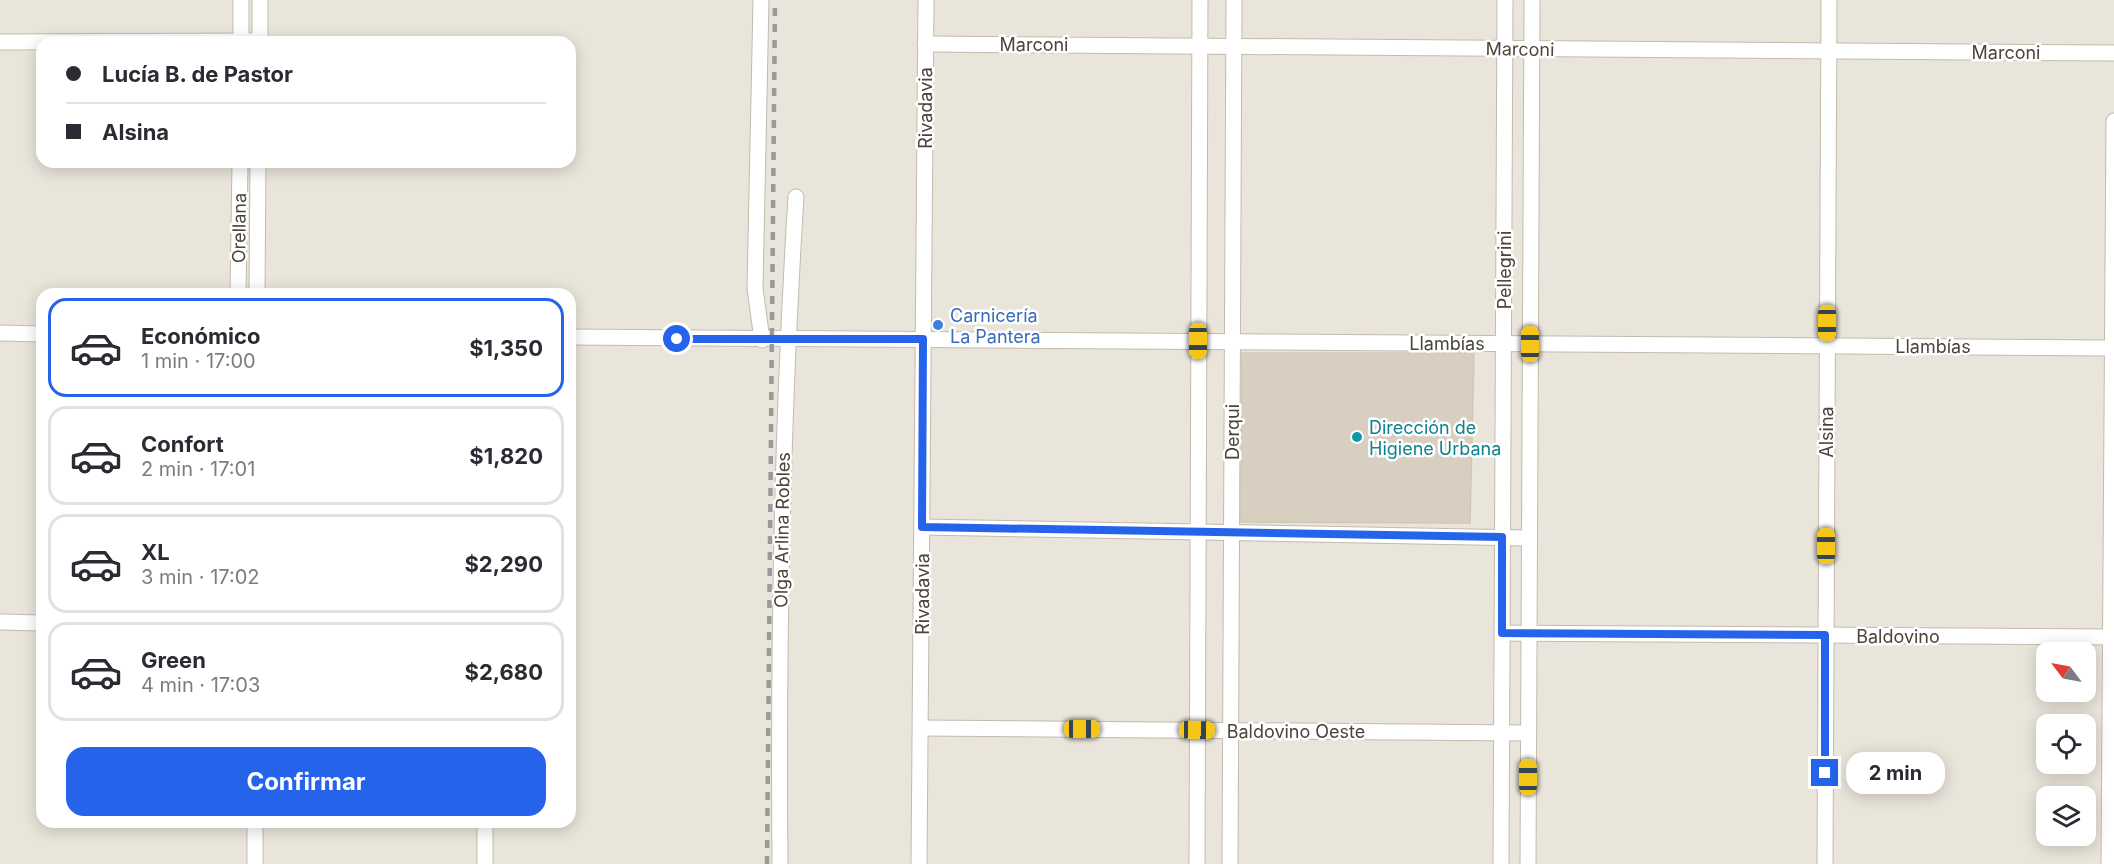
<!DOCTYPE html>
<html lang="es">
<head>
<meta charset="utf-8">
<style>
  body { margin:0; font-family:Inter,sans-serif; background:#f2f2f3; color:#2b2b33; height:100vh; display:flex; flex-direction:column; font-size:22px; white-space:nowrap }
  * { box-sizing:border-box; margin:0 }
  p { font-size:20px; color:#7c7c81 }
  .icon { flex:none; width:33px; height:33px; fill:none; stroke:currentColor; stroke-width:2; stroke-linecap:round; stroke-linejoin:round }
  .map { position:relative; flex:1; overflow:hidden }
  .panel { position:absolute; left:36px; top:288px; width:540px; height:540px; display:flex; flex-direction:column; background:#fff; border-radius:18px; box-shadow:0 3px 15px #0003 }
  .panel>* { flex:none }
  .hud { position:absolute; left:36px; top:36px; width:540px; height:132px; border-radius:18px; box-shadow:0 3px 15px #0003; display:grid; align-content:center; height:132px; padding:0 30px; background:#fff }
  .needle { width:39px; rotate:302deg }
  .controls { position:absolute; left:2036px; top:642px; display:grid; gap:12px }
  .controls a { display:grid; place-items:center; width:60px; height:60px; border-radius:12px; background:#fff; box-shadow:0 3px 15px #0003; font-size:30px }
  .end { position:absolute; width:27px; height:27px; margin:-14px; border:8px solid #2563eb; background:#fff; box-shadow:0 0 0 3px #fff }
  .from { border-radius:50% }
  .bubble { position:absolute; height:42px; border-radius:18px; background:#fff; box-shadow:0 3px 15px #0003; font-size:20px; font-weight:700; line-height:42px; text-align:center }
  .car { position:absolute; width:18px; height:36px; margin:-18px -9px; border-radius:8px; box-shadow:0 0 4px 2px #0007; background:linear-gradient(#f5c518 24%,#345 0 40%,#f5c518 0 76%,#345 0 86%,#f5c518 0) }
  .hud b { display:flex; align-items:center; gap:21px; height:57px; font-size:22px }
  .hud b+b { border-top:2px solid #e1e1e2 }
  .hud i { width:15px; height:15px; background:#2b2b33 }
  ul { padding:10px 0 0; list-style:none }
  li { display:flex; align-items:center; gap:18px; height:99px; margin:0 12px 9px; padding:0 18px; border:3px solid #e1e1e2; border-radius:18px }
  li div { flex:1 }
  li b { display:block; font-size:22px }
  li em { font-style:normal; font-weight:700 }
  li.current { border-color:#2563eb }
  li>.icon { width:54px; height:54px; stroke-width:1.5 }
  .button { display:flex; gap:12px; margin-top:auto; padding:12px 30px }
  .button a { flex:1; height:69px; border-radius:18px; background:#2563eb; color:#fff; font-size:24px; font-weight:700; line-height:69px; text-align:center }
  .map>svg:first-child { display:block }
</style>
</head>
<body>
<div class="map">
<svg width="2114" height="864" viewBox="0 0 2114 864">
  <rect width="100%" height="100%" fill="#f6f3ec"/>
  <path fill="#eae5da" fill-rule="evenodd" d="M0 0H2114V864H0ZM42 42H570V162H42ZM42 294H570V822H42ZM2046 652H2085V692H2046ZM2046 724H2085V764H2046ZM2046 796H2085V836H2046Z"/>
  <path fill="#d8cfc1" stroke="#d3c7b4" stroke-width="1.5" d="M1242 353H1474L1470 523 1241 522Z"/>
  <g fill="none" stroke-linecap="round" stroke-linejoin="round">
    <g stroke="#c2bbae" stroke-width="17">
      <g id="minor">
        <path d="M241 0V42"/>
        <path d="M761 0 755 288 762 340"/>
        <path d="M0 42 260 41"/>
        <path d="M260 42V0"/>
        <path d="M925 44 2114 53"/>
        <path d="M238 294 240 162"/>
        <path d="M257 294 258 162"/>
        <path d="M0 333 42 334"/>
        <path d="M570 337 2114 348"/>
        <path d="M922 527 1529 538"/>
        <path d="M0 622 42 623"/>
        <path d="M1502 633 2114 637"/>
        <path d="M921 728 1528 733"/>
        <path d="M255 864V822"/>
        <path d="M485 864V822"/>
        <path d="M780 864C778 641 782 419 796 197"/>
        <path d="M919 864 926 0"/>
        <path d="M1197 864 1200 0"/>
        <path d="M1230 864 1234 0"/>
        <path d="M1501 864 1505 0"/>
        <path d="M1528 864 1532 0"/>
        <path d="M1825 864 1829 0"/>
        <path d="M2109 864 2114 121"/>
      </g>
    </g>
    <use href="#minor" stroke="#fff" stroke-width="15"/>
    <path stroke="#9a9a9a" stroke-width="4.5" stroke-dasharray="8 8" stroke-linecap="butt" d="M767 864 775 0"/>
  </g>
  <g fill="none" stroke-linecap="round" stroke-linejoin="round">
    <path stroke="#2563eb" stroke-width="8" d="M677 339H923L922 527 1502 537V633L1825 635V773"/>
  </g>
  <circle fill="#3f7fe0" stroke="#fff" stroke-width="2" cx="938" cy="325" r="6"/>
  <circle fill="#0f9aa8" stroke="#fff" stroke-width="2" cx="1357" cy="437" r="6"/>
  <g text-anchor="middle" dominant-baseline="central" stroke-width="5" stroke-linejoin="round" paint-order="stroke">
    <g font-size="18" fill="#4b4439" stroke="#fff">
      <text x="1034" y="44">Marconi</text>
      <text transform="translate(1520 49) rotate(1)">Marconi</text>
      <text x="2006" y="52">Marconi</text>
      <text transform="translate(925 108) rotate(-90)">Rivadavia</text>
      <text transform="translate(239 228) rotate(-89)">Orellana</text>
      <text transform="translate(1504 270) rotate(-90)">Pellegrini</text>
      <text x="1447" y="343">Llambías</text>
      <text x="1933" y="346">Llambías</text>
      <text transform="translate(1232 432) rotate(-90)">Derqui</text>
      <text transform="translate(1826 432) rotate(-90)">Alsina</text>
      <text transform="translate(782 530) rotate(-89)">Olga Arlina Robles</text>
      <text transform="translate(922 594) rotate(-90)">Rivadavia</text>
      <text x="1898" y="636">Baldovino</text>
      <text x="1296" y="731">Baldovino Oeste</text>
    </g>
    <g font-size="18" fill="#366cbe" stroke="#fff" text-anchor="start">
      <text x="950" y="315">Carnicería<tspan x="950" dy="21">La Pantera</tspan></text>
    </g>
    <g font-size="18" fill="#0d838f" stroke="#fff" text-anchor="start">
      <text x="1369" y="427">Dirección de<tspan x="1369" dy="21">Higiene Urbana</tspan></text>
    </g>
  </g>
</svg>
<div class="controls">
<a><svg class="needle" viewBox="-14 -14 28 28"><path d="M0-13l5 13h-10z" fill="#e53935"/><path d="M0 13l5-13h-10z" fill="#7c7c81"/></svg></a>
<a><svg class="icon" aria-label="locate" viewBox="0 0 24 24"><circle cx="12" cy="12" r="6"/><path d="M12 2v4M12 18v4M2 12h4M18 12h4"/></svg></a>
<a><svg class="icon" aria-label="layers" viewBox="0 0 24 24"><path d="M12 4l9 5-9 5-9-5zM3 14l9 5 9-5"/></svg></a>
</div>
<i class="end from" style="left:677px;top:339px"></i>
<i class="end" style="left:1825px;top:773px"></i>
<div class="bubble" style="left:1846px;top:752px;width:99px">2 min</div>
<i class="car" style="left:1827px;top:323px;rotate:180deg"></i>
<i class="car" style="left:1198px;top:341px;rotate:180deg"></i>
<i class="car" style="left:1530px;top:344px;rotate:0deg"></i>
<i class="car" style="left:1826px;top:546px;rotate:0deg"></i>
<i class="car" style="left:1082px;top:729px;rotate:90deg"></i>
<i class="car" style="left:1197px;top:730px;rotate:91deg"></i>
<i class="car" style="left:1528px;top:777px;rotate:0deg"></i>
<div class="hud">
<b><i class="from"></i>Lucía B. de Pastor</b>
<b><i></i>Alsina</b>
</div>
<section class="panel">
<ul>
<li class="current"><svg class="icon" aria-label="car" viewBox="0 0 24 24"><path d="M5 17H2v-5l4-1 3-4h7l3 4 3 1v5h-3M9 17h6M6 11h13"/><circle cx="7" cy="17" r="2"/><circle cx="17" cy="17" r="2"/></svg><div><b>Económico</b><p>1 min · 17:00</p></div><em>$1,350</em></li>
<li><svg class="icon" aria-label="car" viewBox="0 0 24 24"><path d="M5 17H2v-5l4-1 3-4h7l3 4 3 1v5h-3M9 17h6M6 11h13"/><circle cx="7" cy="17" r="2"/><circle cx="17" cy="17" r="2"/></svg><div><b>Confort</b><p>2 min · 17:01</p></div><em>$1,820</em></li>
<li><svg class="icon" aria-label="car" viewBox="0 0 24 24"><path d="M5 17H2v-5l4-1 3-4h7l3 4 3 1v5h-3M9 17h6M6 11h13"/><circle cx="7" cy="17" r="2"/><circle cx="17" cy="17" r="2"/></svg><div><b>XL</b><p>3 min · 17:02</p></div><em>$2,290</em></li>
<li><svg class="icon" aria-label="car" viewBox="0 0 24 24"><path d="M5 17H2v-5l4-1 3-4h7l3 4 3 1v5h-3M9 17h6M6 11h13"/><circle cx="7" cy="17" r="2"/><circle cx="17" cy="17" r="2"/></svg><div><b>Green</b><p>4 min · 17:03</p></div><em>$2,680</em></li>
</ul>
<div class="button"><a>Confirmar</a></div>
</section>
</div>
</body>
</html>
